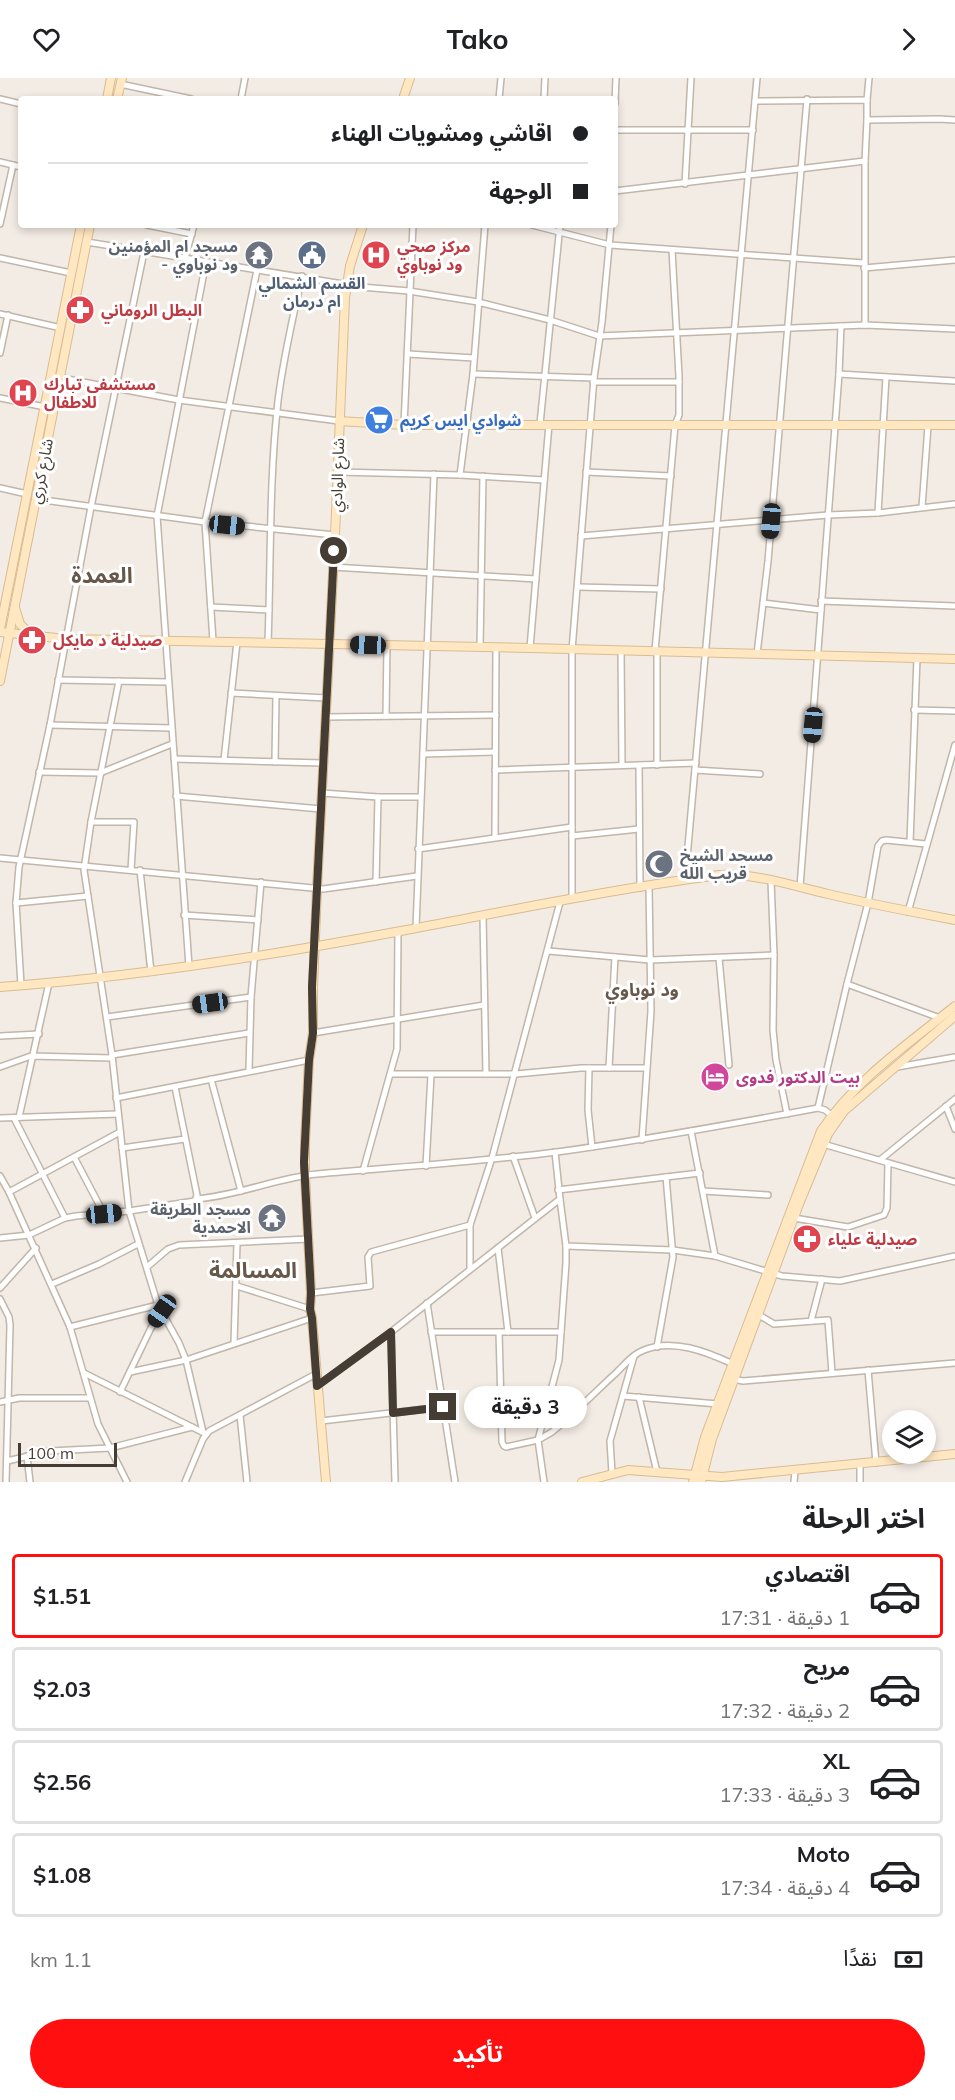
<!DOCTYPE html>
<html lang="ar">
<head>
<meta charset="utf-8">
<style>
  body { margin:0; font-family:Mulish,"Noto Sans Arabic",sans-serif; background:#f2f2f2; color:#202124; direction:rtl; height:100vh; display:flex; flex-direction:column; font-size:22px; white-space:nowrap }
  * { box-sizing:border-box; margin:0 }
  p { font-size:20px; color:#757577 }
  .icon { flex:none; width:33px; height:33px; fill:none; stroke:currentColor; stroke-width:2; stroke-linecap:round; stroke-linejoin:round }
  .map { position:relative; height:1404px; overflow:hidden; direction:ltr }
  .details { display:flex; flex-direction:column; background:#fff; flex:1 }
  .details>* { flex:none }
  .banner { position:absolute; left:18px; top:18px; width:600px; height:132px; border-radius:6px; box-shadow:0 3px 9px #0003; direction:rtl; display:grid; align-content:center; height:132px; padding:0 30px; background:#fff }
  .controls { position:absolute; left:882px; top:1332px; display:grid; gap:12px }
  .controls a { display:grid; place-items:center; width:54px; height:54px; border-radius:50%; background:#fff; box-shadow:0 3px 9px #0003; font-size:30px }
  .scale { position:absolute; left:18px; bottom:15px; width:99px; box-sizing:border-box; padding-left:6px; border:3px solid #453c33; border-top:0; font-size:16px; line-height:21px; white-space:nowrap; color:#453c33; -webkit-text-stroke:4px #fff; paint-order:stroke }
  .end { position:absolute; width:27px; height:27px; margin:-14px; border:8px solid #453c33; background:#fff; box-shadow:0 0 0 3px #fff }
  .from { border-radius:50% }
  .bubble { position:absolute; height:42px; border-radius:21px; background:#fff; box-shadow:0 3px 9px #0003; font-size:20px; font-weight:700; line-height:42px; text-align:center; direction:rtl }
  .car { position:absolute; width:18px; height:36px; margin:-18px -9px; border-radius:8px; box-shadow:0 0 4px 2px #0007; background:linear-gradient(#222 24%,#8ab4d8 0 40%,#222 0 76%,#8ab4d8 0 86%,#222 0) }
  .banner b { display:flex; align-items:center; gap:21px; height:57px; font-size:22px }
  .banner b+b { border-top:2px solid #e0e0e0 }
  .banner i { width:15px; height:15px; background:#202124 }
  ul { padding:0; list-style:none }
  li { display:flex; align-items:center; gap:18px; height:84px; margin:0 12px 9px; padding:0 18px; border:3px solid #e0e0e0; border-radius:6px }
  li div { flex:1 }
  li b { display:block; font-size:22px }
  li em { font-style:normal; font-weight:700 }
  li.selected { border-color:#ff0f0f }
  li>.icon { width:54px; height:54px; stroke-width:1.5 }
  h2 { padding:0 30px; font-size:27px; line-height:72px }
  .pay { display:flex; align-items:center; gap:15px; height:66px; padding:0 30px; font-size:22px }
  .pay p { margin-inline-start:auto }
  .action { display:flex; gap:12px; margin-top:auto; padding:12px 30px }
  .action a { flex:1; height:69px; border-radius:36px; background:#ff0f0f; color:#fff; font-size:24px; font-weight:700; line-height:69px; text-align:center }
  header { display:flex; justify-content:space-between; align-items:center; height:78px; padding:0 30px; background:#fff; font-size:27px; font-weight:700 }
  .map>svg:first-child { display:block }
</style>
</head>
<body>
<header><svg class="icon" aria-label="forward" viewBox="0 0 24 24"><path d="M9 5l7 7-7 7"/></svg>Tako<svg class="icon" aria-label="heart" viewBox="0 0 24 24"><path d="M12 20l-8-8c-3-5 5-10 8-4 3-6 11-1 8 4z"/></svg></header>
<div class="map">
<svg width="955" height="1404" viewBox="0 0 955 1404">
  <rect width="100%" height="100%" fill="#f3ece4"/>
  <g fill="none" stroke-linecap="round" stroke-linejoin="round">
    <g stroke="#c2b5a9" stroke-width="8">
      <g id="street">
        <path d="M120 6 191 21"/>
        <path d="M0 21 21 26"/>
        <path d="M241 21 245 0"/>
        <path d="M499 21 501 0"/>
        <path d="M544 21 545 0"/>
        <path d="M867 22 869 0"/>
        <path d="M755 23 867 22V42"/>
        <path d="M615 25 616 0"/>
        <path d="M615 52H753"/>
        <path d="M0 84 21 89"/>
        <path d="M685 106 691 0"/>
        <path d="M615 113 865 83"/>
        <path d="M0 146 13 87"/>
        <path d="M147 147 192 156"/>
        <path d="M532 147 610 167 864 185"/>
        <path d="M87 164 361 209 409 213 478 224 550 242 599 258 865 247 955 251"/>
        <path d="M0 180 71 195"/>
        <path d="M185 180 194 147"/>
        <path d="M864 190 955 182"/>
        <path d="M0 236 61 250"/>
        <path d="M865 247V83L867 42 940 41 955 42"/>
        <path d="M0 275 8 237"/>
        <path d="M408 276 474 280"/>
        <path d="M473 296 594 300"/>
        <path d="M839 296 841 248"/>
        <path d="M51 298 179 322 339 343"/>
        <path d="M593 304H679"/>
        <path d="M0 320 45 329"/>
        <path d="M540 346 560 147"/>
        <path d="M404 347 413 147"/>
        <path d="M338 394 460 397 473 296 485 147"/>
        <path d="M586 394 671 398"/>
        <path d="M460 397 544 402"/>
        <path d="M0 410 27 416"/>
        <path d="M36 421 205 444 335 457"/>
        <path d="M922 429 928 348"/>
        <path d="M878 435 886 299"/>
        <path d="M581 458 828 437 878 435 955 426"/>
        <path d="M332 489 536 501"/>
        <path d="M578 509 661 511"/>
        <path d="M821 523 955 528"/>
        <path d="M763 525 821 532"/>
        <path d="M211 529 269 532"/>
        <path d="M213 563 205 444 257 192"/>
        <path d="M268 565C271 484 269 403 278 323 283 281 293 239 302 198"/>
        <path d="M480 569 483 398"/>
        <path d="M530 570 549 346"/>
        <path d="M621 573 622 687"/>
        <path d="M655 573 675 347 679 337V298L672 172"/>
        <path d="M657 573V687"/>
        <path d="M757 576 768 483 807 21"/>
        <path d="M58 602 167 604"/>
        <path d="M119 603 91 744 84 792 112 977 129 1133 158 1227 179 1265 186 1282 203 1354"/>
        <path d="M231 615 326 620"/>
        <path d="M914 632 955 633"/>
        <path d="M386 638 387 567"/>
        <path d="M325 639 496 637"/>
        <path d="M50 647 171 650"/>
        <path d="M423 676 495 674"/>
        <path d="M174 681 323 685"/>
        <path d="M224 682 237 564"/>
        <path d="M275 684 276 618"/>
        <path d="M639 687 640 810"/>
        <path d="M495 692 696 685"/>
        <path d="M695 692 760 696"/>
        <path d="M39 694 100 695 172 666"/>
        <path d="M322 715 378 719H420"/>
        <path d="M176 718 321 731"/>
        <path d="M91 744H134L131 792"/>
        <path d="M572 758 639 751"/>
        <path d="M495 759 496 569"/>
        <path d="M910 764 917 580"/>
        <path d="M418 771 572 749"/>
        <path d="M0 780 323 811 417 798"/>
        <path d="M140 792 151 894"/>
        <path d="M685 802 757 0"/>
        <path d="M771 803 774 877 773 952 776 982 787 1036"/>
        <path d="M376 804 378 719"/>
        <path d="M800 809 839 296 955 303"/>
        <path d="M572 821V572L594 300 602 244 611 147"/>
        <path d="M16 825 88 818"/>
        <path d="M908 834 955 667"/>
        <path d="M184 837 258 842"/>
        <path d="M483 838 486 996"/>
        <path d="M416 850 434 396"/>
        <path d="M548 873 650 882 774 877"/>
        <path d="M719 880 729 987"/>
        <path d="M189 888 157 438 206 184"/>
        <path d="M847 906 940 940"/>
        <path d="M21 907 16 825 19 789 50 647 91 429 144 174"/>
        <path d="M107 939 251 919"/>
        <path d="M313 955 484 927"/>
        <path d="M0 958 39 956"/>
        <path d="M112 977 249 955"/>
        <path d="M0 989 31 978 112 980"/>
        <path d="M897 989 955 979"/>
        <path d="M589 990 588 1032 592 1069"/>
        <path d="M609 990 615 879"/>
        <path d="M249 992 251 919 261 804"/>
        <path d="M392 996H516L581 990H646"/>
        <path d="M211 1001 241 1113"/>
        <path d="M116 1020 309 982"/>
        <path d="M946 1028 955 1051"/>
        <path d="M818 1030 847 906 868 825 878 768 882 763 886 762 926 766"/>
        <path d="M19 1039 49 905"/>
        <path d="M0 1040 118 1036"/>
        <path d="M14 1040 65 1140"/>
        <path d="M691 1053 715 1178"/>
        <path d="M642 1062 651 933 649 808"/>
        <path d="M823 1066 955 1104"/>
        <path d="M122 1070 185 1061"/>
        <path d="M513 1078 535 1140"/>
        <path d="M74 1079 104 1136"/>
        <path d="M880 1082 955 1021"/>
        <path d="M426 1088 431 997"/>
        <path d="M363 1093 397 971 398 854"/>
        <path d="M0 1098 9 1114 70 1249 98 1346 127 1404"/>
        <path d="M666 1099 700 1095"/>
        <path d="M558 1112 666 1099 673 1179 657 1269"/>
        <path d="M703 1113 768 1117"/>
        <path d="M9 1114 120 1054"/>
        <path d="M196 1121C237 1118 276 1100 317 1096 397 1089 477 1084 557 1074 645 1062 732 1046 818 1030L825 1032 835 1040"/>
        <path d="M794 1140 848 1149 884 1137 887 1130 888 1085"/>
        <path d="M0 1160 29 1157 65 1140 76 1138 129 1133 195 1123 197 1117 175 1009"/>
        <path d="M566 1168 673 1172 715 1178 782 1198 840 1203 955 1178"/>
        <path d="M498 1170 508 1254"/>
        <path d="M147 1189 168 1171 179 1167 309 1161"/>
        <path d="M470 1190V1147"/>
        <path d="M52 1206 99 1186 138 1166"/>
        <path d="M237 1208 310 1231"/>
        <path d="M0 1210 36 1170"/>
        <path d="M311 1215 370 1208 368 1179 371 1174 470 1147 492 1080 560 824"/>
        <path d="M0 1221 9 1239 10 1247 6 1404"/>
        <path d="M427 1225 455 1404"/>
        <path d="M759 1237 774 1246 828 1242 832 1295"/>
        <path d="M811 1243 822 1201"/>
        <path d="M70 1249 158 1227"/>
        <path d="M391 1254 395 1404"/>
        <path d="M431 1254H561"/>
        <path d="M499 1254 502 1364 504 1368 506 1369 538 1362 552 1354C574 1336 595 1314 616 1295 624 1287 633 1276 644 1272 673 1260 707 1274 733 1286"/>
        <path d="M234 1266 237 1165"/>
        <path d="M868 1292 876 1385"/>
        <path d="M130 1294 186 1282 312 1240"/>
        <path d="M84 1295 204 1355"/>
        <path d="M733 1301 743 1303 955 1285"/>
        <path d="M317 1308 391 1254 560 1121 555 1074"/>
        <path d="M120 1314 151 1250 162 1233"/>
        <path d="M623 1318 718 1326"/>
        <path d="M639 1319 657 1394"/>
        <path d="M0 1324 19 1320H90"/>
        <path d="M240 1337 247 1404"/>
        <path d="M321 1343 443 1329"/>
        <path d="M27 1378 30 1404"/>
        <path d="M7 1383 50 1373 110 1370 192 1349"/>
        <path d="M860 1386V1404"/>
        <path d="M612 1395 610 1363 634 1278"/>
        <path d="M185 1404 203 1361 209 1353 316 1296"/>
        <path d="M544 1404 538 1362 559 1282 566 1185V1168L560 1121"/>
        <path d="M794 1404 795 1393"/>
      </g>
    </g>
    <g stroke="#d8bc93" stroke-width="10">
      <g id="secondary">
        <path d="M107 21 111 0"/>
        <path d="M117 21 122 0"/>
        <path d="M403 21 410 0"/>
        <path d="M339 343 404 347H955"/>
        <path d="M15 530 20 546 31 557"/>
        <path d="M0 551 81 147"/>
        <path d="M0 554 66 561 124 562 530 570 955 581"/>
        <path d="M0 603 90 147"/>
        <path d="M0 909C135 899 268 878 401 853 507 833 613 811 719 797 756 795 793 808 828 816 870 826 913 834 955 842"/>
        <path d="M326 1404 312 1240 310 1231 311 1215 305 1098V1064L309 982 313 955V909L317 810 335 457 345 220 350 188 363 147"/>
        <path d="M582 1404 628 1392 722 1399 955 1376"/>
        <path d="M693 1404 705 1359 821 1053C855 1002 908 966 955 928"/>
        <path d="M701 1404 712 1361 799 1126 828 1056 844 1033 955 938"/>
      </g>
    </g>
    <use href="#street" stroke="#fff" stroke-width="5"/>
    <use href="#secondary" stroke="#ffe7c2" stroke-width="8"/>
  </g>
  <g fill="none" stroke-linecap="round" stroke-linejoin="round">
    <path stroke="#453c33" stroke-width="8" d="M334 473 312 909 313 955 309 982 304 1084 311 1215 310 1231 312 1240 317 1308 391 1254 393 1335 443 1329"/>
  </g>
  <defs>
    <g id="temple-disc" transform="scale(1.5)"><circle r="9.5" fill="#6b7280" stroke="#fff"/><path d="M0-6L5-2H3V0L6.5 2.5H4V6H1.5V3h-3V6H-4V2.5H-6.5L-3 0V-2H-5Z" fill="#fff"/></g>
    <g id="civic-disc" transform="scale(1.5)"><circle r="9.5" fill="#5c6f8a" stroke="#fff"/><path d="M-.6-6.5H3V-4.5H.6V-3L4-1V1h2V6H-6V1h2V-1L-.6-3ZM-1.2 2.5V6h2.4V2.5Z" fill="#fff"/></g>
    <g id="hospital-disc" transform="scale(1.5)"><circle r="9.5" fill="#e0444e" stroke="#fff"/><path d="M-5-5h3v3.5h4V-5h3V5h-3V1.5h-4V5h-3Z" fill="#fff"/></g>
    <g id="pharmacy-disc" transform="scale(1.5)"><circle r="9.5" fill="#e0444e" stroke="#fff"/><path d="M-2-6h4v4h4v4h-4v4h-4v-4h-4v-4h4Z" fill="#fff"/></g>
    <g id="supermarket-disc" transform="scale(1.5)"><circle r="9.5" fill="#3f7fe0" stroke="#fff"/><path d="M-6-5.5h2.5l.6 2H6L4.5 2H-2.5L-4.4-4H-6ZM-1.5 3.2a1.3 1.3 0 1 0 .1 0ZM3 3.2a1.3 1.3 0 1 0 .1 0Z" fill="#fff"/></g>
    <g id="mosque-disc" transform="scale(1.5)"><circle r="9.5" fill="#6b7280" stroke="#fff"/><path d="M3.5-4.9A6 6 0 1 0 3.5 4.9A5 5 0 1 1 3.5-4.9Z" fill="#fff"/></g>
    <g id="hotel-disc" transform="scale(1.5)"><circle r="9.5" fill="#d1479c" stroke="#fff"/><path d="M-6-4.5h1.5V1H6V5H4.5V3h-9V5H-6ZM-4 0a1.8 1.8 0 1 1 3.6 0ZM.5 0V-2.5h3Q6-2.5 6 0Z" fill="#fff"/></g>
  </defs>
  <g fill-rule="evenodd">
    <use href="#temple-disc" x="259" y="177"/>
    <use href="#civic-disc" x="312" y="177"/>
    <use href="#hospital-disc" x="376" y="177"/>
    <use href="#pharmacy-disc" x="80" y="232"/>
    <use href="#hospital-disc" x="23" y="315"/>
    <use href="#supermarket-disc" x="379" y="342"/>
    <use href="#pharmacy-disc" x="32" y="562"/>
    <use href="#mosque-disc" x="659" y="786"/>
    <use href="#hotel-disc" x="715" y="999"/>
    <use href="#temple-disc" x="272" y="1140"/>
    <use href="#pharmacy-disc" x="807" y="1161"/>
  </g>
  <g text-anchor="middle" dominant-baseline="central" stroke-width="6" stroke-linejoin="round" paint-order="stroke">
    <g font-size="16" font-weight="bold" fill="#5b616d" stroke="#fff" text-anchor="end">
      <text x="238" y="168">مسجد ام المؤمنين<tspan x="238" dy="18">- ود نوباوي</tspan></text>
      <text x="680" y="777" text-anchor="start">مسجد الشيخ<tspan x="680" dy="18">قريب الله</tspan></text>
      <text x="251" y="1131">مسجد الطريقة<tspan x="251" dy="18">الاحمدية</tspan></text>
    </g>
    <g font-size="16" font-weight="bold" fill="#be3a42" stroke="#fff" text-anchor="start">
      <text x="397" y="168">مركز صحي<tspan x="397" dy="18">ود نوباوي</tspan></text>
      <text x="101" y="232">البطل الروماني</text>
      <text x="44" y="306">مستشفى تبارك<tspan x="44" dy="18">للاطفال</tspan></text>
      <text x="53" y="562">صيدلية د مايكل</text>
      <text x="828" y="1161">صيدلية علياء</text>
    </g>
    <g font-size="16" font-weight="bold" fill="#4e5e75" stroke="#fff">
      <text x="312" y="205">القسم الشمالي<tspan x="312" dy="18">ام درمان</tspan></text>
    </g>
    <g font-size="16" font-weight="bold" fill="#366cbe" stroke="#fff" text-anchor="start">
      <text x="400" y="342">شوادي ايس كريم</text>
    </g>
    <g font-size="16" fill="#453c33" stroke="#fff">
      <text transform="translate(41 393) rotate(-79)">شارع كرري</text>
      <text transform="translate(337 397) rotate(-88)">شارع الوادي</text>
    </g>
    <g font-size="16" font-weight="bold" fill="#b23c85" stroke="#fff" text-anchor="start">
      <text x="736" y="999">بيت الدكتور فدوى</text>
    </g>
    <g font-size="18" font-weight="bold" fill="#68584a" stroke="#fff">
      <text x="642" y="911">ود نوباوي</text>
    </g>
    <g font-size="22" font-weight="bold" fill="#68584a" stroke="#fff">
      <text x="102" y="497">العمدة</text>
      <text x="253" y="1192">المسالمة</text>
    </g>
  </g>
</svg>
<div class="controls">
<a><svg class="icon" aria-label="layers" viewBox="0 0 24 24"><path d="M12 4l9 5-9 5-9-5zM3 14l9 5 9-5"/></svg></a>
</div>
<div class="scale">100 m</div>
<i class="end from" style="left:334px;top:473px"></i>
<i class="end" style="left:443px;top:1329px"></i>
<div class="bubble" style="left:464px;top:1308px;width:123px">3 دقيقة</div>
<i class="car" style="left:771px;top:443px;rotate:185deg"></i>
<i class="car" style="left:227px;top:447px;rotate:96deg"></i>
<i class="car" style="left:368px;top:567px;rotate:272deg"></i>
<i class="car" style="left:813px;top:647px;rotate:185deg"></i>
<i class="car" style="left:210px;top:925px;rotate:262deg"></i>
<i class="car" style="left:104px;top:1136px;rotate:84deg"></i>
<i class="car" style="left:162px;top:1233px;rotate:215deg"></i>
<div class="banner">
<b><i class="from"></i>اقاشي ومشويات الهناء</b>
<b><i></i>الوجهة</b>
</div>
</div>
<section class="details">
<h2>اختر الرحلة</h2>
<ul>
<li class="selected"><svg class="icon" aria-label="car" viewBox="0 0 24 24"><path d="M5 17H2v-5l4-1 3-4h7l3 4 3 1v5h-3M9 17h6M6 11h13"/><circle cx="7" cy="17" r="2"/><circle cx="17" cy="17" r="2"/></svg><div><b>اقتصادي</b><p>1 دقيقة · 17:31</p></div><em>$1.51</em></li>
<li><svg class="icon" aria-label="car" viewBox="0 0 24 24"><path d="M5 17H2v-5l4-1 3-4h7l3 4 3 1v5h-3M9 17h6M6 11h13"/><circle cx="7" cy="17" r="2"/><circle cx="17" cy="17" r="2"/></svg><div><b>مريح</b><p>2 دقيقة · 17:32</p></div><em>$2.03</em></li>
<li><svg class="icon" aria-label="car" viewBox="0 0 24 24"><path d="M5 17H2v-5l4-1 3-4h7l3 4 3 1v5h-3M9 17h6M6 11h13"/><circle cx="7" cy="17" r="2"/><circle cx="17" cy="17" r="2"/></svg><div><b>XL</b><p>3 دقيقة · 17:33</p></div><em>$2.56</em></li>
<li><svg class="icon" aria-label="car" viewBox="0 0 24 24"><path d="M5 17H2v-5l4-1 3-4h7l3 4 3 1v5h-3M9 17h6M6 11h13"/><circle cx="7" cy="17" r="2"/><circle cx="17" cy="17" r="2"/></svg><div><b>Moto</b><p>4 دقيقة · 17:34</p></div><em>$1.08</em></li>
</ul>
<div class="pay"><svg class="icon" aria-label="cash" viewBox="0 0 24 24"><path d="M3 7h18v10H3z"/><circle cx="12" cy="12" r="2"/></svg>نقدًا<p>1.1 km</p></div>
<div class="action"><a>تأكيد</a></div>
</section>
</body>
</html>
